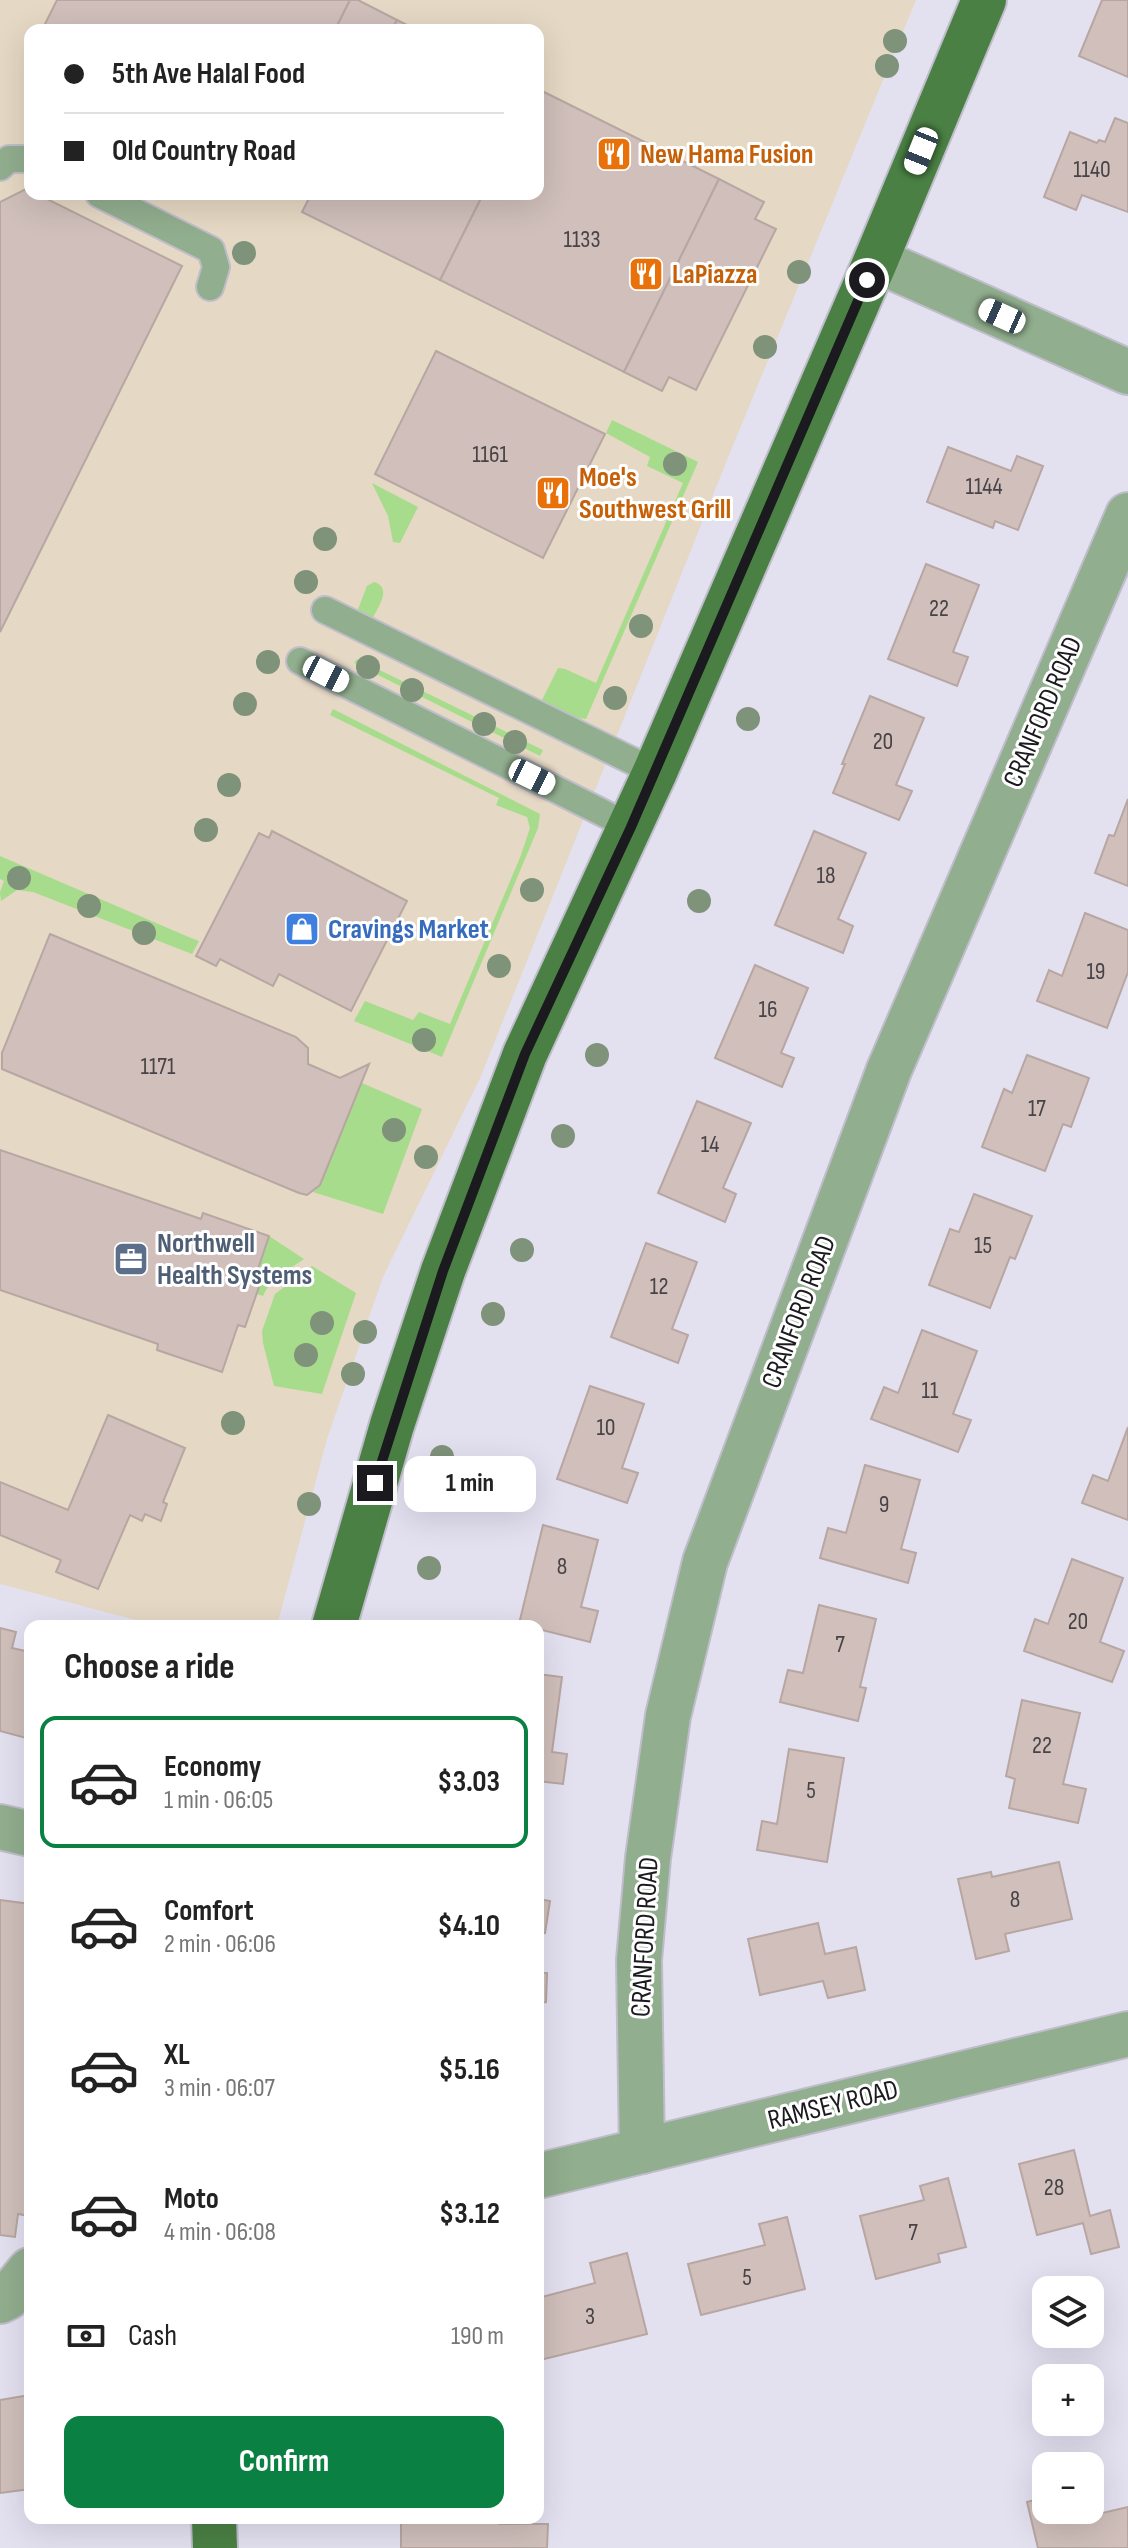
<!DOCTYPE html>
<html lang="en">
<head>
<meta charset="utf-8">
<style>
  body { margin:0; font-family:"Sofia Sans Condensed",sans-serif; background:#f6f6f6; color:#222; height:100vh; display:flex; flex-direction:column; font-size:30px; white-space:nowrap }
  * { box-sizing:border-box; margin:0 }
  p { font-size:26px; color:#767676 }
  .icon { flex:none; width:44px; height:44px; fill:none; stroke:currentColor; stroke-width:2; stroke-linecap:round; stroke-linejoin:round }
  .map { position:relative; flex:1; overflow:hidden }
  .drawer { position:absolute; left:24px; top:1620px; width:520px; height:904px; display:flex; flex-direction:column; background:#fff; border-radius:16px; box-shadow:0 8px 32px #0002 }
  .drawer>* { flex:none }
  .top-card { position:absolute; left:24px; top:24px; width:520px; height:176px; border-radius:16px; box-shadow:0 8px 32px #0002; display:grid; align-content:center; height:176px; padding:0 40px; background:#fff }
  .tools { position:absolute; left:1032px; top:2276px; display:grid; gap:16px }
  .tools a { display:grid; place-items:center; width:72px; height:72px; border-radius:16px; background:#fff; box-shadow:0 8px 32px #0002; font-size:40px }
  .end { position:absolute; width:36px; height:36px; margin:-18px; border:10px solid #1a1a1f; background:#fff; box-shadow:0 0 0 4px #fff }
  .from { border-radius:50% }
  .bubble { position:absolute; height:56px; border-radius:16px; background:#fff; box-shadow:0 8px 32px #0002; font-size:26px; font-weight:700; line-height:56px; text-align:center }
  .car { position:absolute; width:24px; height:48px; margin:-24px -12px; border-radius:10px; box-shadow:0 0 6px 2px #0007; background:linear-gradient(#fff 24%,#345 0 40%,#fff 0 76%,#345 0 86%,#fff 0) }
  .top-card b { display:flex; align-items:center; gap:28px; height:76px; font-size:30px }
  .top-card b+b { border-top:2px solid #e0e0e0 }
  .top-card i { width:20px; height:20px; background:#222 }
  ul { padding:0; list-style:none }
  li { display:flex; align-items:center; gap:24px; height:132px; margin:0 16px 12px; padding:0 24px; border:4px solid transparent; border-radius:16px }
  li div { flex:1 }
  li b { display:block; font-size:30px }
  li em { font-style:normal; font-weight:700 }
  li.selected { border-color:#0b8043 }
  li>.icon { width:72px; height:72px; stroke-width:1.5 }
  h2 { padding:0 40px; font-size:36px; line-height:96px }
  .pay { display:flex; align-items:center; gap:20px; height:88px; padding:0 40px; font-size:30px }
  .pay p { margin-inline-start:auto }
  .action { display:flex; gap:16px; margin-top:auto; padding:16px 40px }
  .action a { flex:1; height:92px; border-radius:16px; background:#0b8043; color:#fff; font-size:32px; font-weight:700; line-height:92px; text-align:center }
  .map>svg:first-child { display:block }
</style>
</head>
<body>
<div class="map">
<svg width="1128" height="2548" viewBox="0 0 1128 2548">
  <rect width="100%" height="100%" fill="#e3e1f0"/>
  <path fill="#e5d8c4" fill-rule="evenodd" d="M0 0H916L725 465 481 1076 383 1277 327 1439 277 1626H158L0 1584ZM30 30H538V194H30Z"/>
  <g fill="#a7dc8c">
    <path d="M612 420 698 462 586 719 577 718 557 709 553 716 358 621 355 617 367 586 374 582C394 588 376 609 371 622L540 704 558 668 565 669 596 683 683 483 647 466 650 457 606 433Z"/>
    <path d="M372 483 418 507 400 543 393 542 388 516Z"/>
    <path d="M357 659 543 750 540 756 354 663Z"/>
    <path d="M333 709 540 814 538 828 442 1057 354 1021 365 1001 413 1020 419 1012 450 1024 521 855 530 828 527 817 496 805 499 798 330 715Z"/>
    <path d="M0 856 191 938 199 941 192 954 33 892 17 890 1 901 0 892 4 881 0 879Z"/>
    <path d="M362 1083 422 1109 383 1214 313 1192 320 1185Z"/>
    <path d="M269 1236 304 1259C289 1270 270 1278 263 1296L256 1294 254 1281Z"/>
    <path d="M312 1266 356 1293 322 1394 274 1386 263 1343 262 1331 275 1294Z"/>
  </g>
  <g fill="#d0bfbb" stroke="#b7a6a2" stroke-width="2">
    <path d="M57 0H350L335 30H42Z"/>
    <path d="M350 0H358L397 20 392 30H335Z"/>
    <path d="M1102 0H1128V77L1079 56Z"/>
    <path d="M397 20 417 30H392Z"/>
    <path d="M538 89 719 179 624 372 440 280 483 194H538Z"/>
    <path d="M1115 118 1128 123V212L1082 195 1076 210 1044 197 1070 132 1097 143 1099 140 1105 142Z"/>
    <path d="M719 179 764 202 755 219 776 229 696 390 669 377 662 391 624 372Z"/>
    <path d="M26 189 30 194H37L182 266 0 632V202Z"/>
    <path d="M311 194H483L440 280 302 212Z"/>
    <path d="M436 351 605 434 543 558 375 474Z"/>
    <path d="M948 447 1011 471 1017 456 1043 466 1018 530 995 521 993 528 927 502Z"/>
    <path d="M926 564 979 585 953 652 968 657 957 686 888 659Z"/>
    <path d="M870 696 924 718 896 785 912 791 899 820 833 793 845 764H842Z"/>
    <path d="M1128 799V886L1095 873 1109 835 1114 836Z"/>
    <path d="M272 831 407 901 351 1011 279 974 273 986 220 959 216 966 196 956 259 833 269 838Z"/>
    <path d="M814 831 866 853 838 919 853 926 843 953 775 925Z"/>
    <path d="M1085 913 1128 930V972L1107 1028 1037 1001 1049 970 1062 976Z"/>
    <path d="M50 934 296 1037 308 1048V1064L340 1078 369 1064 320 1185 307 1195 299 1193 2 1069V1053Z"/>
    <path d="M755 965 808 988 781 1053 794 1058 782 1087 715 1058Z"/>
    <path d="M1027 1055 1089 1078 1071 1127 1063 1124 1045 1171 982 1147 1004 1089 1012 1093Z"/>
    <path d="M697 1101 751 1123 723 1188 736 1194 725 1222 658 1193Z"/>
    <path d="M0 1150 201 1219 203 1213 269 1236 254 1281 260 1284 245 1327 238 1325 222 1372 157 1350 158 1344 0 1290Z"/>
    <path d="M974 1194 1032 1216 1015 1259 1010 1257 990 1308 929 1285 950 1229 959 1232Z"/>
    <path d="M646 1243 697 1262 672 1329 688 1335 678 1363 611 1337Z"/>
    <path d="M922 1330 977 1351 953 1414 971 1420 958 1452 871 1419 884 1387 898 1393Z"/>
    <path d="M590 1386 644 1404 622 1468 638 1473 627 1503 557 1479Z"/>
    <path d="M108 1415 185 1448 163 1502 167 1504 161 1521 145 1514 142 1521 130 1515 98 1589 56 1572 61 1560 0 1535V1482L68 1510Z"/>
    <path d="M1128 1427V1520L1082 1503 1093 1475 1108 1481Z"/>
    <path d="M865 1465 920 1480 901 1549 916 1553 908 1583 820 1558 828 1528 846 1533Z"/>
    <path d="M543 1525 598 1540 581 1607 598 1611 590 1642 538 1629V1626L519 1624Z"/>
    <path d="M1072 1559 1123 1578 1100 1642 1124 1651 1112 1682 1024 1651 1035 1619 1048 1624Z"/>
    <path d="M819 1605 876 1619 860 1687 866 1688 858 1721 780 1702 788 1670 803 1673Z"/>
    <path d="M0 1628 16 1632 12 1648 30 1652V1739L0 1731Z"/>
    <path d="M538 1674 562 1677 552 1752 567 1754 563 1784 538 1781Z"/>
    <path d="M1022 1700 1080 1713 1063 1784 1086 1789 1078 1823 1009 1808 1015 1779 1006 1776Z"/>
    <path d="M789 1749 844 1758 827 1862 757 1850 762 1821 777 1824Z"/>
    <path d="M1059 1862 1072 1919 1005 1934 1009 1951 976 1959 958 1879 991 1872 992 1877Z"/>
    <path d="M538 1899 550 1901 545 1933 538 1932Z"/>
    <path d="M0 1900 30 1904V2206L29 2216 18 2214 15 2237 0 2235Z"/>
    <path d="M818 1923 825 1954 856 1947 865 1990 828 1998 823 1981 760 1995 748 1939Z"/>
    <path d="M538 1973H547L546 2002 538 2003Z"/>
    <path d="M1074 2150 1090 2216 1110 2210 1119 2247 1091 2254 1083 2223 1037 2235 1019 2164Z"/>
    <path d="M948 2178 966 2247 938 2254 940 2262 876 2279 860 2216 924 2200 920 2186Z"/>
    <path d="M787 2217 805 2289 701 2315 688 2264 765 2245 759 2224Z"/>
    <path d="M627 2253 647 2334 540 2360 538 2298 595 2283 590 2263Z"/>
    <path d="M30 2395V2489L0 2493V2400Z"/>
    <path d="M1090 2486 1098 2514 1128 2507V2548H1038L1027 2502 1046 2497V2510H1090Z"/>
    <path d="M401 2519 498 2520 499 2524H548L547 2548H401Z"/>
  </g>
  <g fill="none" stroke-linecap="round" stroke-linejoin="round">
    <g stroke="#bfbdca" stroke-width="30">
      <g id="lane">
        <path d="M0 167 9 159H30"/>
        <path d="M99 194 211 250 216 267 210 287"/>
        <path d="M325 610 655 772"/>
        <path d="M300 661 631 827"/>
      </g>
    </g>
    <g stroke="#bfbdca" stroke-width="48">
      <g id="street">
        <path d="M876 260 1128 372"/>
        <path d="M0 1827 30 1834"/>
        <path d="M642 2151 639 1960 648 1858 668 1716 705 1562 889 1070 1128 515"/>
        <path d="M538 2176 1128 2034"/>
        <path d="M0 2301 8 2297 30 2270"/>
      </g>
    </g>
    <g stroke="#bfbdca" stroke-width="48">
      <g id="primary">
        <path d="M334 1626 392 1425 443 1271 525 1054 655 772 876 260 984 0"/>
        <path d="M214 2518 215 2548"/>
      </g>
    </g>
    <use href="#lane" stroke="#91ae8e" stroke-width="26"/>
    <use href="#street" stroke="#91ae8e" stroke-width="44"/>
    <use href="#primary" stroke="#4a8044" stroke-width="44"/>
  </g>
  <g fill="#7f927a">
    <circle cx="895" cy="41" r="12"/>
    <circle cx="887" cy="66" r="12"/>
    <circle cx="244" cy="253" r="12"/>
    <circle cx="799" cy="272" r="12"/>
    <circle cx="765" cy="347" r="12"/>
    <circle cx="675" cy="464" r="12"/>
    <circle cx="325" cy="539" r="12"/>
    <circle cx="306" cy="582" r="12"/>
    <circle cx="641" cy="626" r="12"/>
    <circle cx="268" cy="662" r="12"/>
    <circle cx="368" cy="667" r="12"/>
    <circle cx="412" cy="690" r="12"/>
    <circle cx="615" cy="698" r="12"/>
    <circle cx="245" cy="704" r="12"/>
    <circle cx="748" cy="719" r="12"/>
    <circle cx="484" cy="724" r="12"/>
    <circle cx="515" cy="742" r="12"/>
    <circle cx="229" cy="785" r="12"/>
    <circle cx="206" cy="830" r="12"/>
    <circle cx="19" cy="878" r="12"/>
    <circle cx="532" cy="890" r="12"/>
    <circle cx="699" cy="901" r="12"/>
    <circle cx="89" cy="906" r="12"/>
    <circle cx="144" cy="933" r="12"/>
    <circle cx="499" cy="966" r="12"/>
    <circle cx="424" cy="1040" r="12"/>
    <circle cx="597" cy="1055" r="12"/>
    <circle cx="394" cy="1130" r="12"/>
    <circle cx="563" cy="1136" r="12"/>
    <circle cx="426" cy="1157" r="12"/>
    <circle cx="522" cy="1250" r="12"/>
    <circle cx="493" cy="1314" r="12"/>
    <circle cx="322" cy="1323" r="12"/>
    <circle cx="365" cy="1332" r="12"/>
    <circle cx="306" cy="1355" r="12"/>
    <circle cx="353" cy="1374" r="12"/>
    <circle cx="233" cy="1423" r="12"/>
    <circle cx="442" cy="1457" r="12"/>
    <circle cx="309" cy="1504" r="12"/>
    <circle cx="429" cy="1568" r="12"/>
  </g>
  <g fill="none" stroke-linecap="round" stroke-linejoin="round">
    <path stroke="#1a1a1f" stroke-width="10" d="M375 1483 443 1271 525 1054 631 827 867 280"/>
  </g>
  <defs>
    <g id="restaurant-square" transform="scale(1.8)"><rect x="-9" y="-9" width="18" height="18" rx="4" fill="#e8710a" stroke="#fff"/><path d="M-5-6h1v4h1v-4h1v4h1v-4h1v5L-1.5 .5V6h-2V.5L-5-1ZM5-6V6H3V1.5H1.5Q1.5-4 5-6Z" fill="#fff"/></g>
    <g id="shop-square" transform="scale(1.8)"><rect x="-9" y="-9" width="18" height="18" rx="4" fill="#3f7fe0" stroke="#fff"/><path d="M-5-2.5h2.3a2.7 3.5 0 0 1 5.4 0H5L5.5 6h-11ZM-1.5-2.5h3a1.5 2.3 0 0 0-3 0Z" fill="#fff"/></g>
    <g id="office-square" transform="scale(1.8)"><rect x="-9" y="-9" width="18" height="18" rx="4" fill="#5c6f8a" stroke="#fff"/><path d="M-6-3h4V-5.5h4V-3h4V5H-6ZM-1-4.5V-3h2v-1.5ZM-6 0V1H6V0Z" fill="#fff"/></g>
  </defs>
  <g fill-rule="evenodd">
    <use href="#restaurant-square" x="614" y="154"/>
    <use href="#restaurant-square" x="646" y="274"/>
    <use href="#restaurant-square" x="553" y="493"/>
    <use href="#shop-square" x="302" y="929"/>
    <use href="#office-square" x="131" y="1259"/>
  </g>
  <g text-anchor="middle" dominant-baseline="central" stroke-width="6" stroke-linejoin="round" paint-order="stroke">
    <g font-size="24" fill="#484346">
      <text x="1092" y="169">1140</text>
      <text x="582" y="239">1133</text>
      <text x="490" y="454">1161</text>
      <text x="984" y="486">1144</text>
      <text x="939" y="608">22</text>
      <text x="883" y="741">20</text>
      <text x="826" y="875">18</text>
      <text x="1096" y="971">19</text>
      <text x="768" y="1009">16</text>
      <text x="158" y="1066">1171</text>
      <text x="1037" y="1108">17</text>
      <text x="710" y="1144">14</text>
      <text x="983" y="1245">15</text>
      <text x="659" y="1286">12</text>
      <text x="930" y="1390">11</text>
      <text x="606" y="1427">10</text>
      <text x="884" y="1504">9</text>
      <text x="562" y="1566">8</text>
      <text x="1078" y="1621">20</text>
      <text x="840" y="1644">7</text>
      <text x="1042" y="1745">22</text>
      <text x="811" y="1790">5</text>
      <text x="1015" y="1899">8</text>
      <text x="1054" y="2187">28</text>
      <text x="913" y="2232">7</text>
      <text x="747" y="2277">5</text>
      <text x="590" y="2316">3</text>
    </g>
    <g font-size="28" font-weight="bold" fill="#c56008" stroke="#fff" text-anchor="start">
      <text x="640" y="154">New Hama Fusion</text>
      <text x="672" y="274">LaPiazza</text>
      <text x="579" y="477">Moe's<tspan x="579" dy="32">Southwest Grill</tspan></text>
    </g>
    <g font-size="28" fill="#1a1a1f" stroke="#fff">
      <text transform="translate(1043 712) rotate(-67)">CRANFORD ROAD</text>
      <text transform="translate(799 1312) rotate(-69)">CRANFORD ROAD</text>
      <text transform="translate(645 1937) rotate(-87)">CRANFORD ROAD</text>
      <text transform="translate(833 2105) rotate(-14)">RAMSEY ROAD</text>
    </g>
    <g font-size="28" font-weight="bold" fill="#366cbe" stroke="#fff" text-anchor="start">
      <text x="328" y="929">Cravings Market</text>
    </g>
    <g font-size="28" font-weight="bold" fill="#4e5e75" stroke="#fff" text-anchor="start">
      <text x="157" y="1243">Northwell<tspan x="157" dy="32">Health Systems</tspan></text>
    </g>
  </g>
</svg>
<div class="tools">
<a><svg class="icon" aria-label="layers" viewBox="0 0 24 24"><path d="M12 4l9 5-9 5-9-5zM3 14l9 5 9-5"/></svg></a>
<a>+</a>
<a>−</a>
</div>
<i class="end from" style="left:867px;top:280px"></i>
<i class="end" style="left:375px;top:1483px"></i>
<div class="bubble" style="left:404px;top:1456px;width:132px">1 min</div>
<i class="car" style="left:921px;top:151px;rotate:202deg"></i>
<i class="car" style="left:1002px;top:316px;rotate:294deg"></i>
<i class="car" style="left:326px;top:674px;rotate:117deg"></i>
<i class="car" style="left:532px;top:777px;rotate:116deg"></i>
<div class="top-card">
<b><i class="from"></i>5th Ave Halal Food</b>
<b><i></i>Old Country Road</b>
</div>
<section class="drawer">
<h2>Choose a ride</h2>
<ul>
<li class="selected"><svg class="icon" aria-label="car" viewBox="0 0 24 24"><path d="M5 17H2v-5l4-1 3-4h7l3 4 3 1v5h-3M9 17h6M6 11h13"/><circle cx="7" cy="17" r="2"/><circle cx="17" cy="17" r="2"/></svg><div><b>Economy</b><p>1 min · 06:05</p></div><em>$3.03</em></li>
<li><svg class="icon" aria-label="car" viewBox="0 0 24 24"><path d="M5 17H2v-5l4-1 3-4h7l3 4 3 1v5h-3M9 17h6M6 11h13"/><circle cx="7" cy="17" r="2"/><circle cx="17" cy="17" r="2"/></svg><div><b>Comfort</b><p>2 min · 06:06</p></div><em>$4.10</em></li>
<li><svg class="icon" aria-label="car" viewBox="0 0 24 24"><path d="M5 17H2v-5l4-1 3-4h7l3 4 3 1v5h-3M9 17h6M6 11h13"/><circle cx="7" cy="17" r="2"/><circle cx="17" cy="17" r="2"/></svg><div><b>XL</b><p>3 min · 06:07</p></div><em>$5.16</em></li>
<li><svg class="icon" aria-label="car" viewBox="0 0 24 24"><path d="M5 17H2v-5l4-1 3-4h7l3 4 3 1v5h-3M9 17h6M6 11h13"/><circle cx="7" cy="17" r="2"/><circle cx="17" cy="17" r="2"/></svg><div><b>Moto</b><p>4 min · 06:08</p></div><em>$3.12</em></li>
</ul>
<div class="pay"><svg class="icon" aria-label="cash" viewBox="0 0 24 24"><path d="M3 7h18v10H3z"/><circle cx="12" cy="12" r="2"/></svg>Cash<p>190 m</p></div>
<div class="action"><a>Confirm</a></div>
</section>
</div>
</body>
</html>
